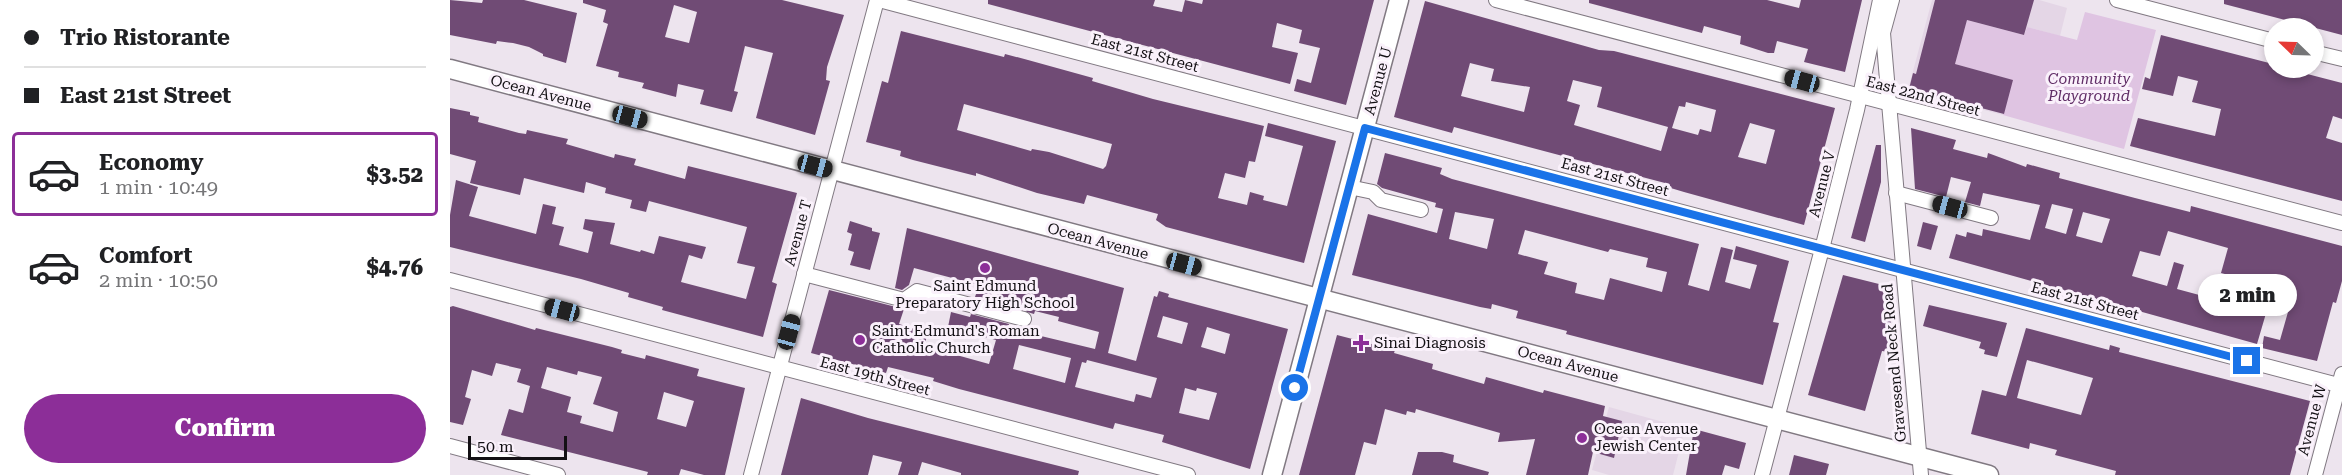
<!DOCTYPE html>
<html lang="en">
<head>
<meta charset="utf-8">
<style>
  body { margin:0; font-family:"Roboto Serif",serif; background:#f2f2f2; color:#202124; height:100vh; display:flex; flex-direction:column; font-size:22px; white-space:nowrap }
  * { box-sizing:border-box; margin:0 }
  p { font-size:20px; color:#757577 }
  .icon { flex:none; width:33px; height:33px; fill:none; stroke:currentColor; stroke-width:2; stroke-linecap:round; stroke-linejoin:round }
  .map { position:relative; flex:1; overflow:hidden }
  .side { display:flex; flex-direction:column; background:#fff; width:450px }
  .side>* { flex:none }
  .hud { display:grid; align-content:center; height:132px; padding:0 24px; background:#fff }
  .needle { width:39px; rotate:293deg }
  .fabs { position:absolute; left:1814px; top:18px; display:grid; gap:12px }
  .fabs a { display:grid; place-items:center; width:60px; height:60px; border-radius:50%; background:#fff; box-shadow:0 3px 9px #0003; font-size:30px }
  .scale { position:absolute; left:18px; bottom:15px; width:99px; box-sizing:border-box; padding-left:6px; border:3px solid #131014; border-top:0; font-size:16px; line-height:21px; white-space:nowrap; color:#131014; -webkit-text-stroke:4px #faf1fb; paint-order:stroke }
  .end { position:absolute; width:27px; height:27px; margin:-14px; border:8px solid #1a73e8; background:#fff; box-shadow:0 0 0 3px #fff }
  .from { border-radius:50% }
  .bubble { position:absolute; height:42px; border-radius:21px; background:#fff; box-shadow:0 3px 9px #0003; font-size:20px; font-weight:800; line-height:42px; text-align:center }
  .car { position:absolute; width:18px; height:36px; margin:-18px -9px; border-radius:8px; box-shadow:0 0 4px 2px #0007; background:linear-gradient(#222 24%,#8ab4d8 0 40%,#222 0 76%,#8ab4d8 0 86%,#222 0) }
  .hud b { display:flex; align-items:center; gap:21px; height:57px; font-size:22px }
  .hud b+b { border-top:2px solid #e0e0e0 }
  .hud i { width:15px; height:15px; background:#202124 }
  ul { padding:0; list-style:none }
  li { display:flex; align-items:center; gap:18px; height:84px; margin:0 12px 9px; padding:0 12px; border:3px solid transparent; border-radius:6px }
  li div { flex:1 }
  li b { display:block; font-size:22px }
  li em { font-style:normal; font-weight:800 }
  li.on { border-color:#8c2e98 }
  li>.icon { width:54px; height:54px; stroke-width:1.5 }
  .cta { display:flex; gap:12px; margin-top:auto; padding:12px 24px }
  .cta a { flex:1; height:69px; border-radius:36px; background:#8c2e98; color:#fff; font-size:24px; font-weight:800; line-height:69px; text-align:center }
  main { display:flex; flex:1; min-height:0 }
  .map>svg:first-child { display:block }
</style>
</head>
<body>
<main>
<section class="side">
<div class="hud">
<b><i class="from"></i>Trio Ristorante</b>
<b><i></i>East 21st Street</b>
</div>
<ul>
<li class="on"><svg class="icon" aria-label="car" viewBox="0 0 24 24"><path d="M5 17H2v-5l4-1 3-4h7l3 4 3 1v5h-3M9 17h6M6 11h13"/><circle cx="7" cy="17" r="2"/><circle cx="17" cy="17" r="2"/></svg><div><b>Economy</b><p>1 min · 10:49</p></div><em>$3.52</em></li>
<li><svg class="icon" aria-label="car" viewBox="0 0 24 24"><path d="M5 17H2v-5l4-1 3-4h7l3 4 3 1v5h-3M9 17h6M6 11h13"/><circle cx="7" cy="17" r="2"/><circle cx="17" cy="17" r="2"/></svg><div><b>Comfort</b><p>2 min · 10:50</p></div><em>$4.76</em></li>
</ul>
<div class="cta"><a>Confirm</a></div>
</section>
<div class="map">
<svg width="1892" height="475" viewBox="0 0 1892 475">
  <rect width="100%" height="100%" fill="#ede4ee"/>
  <g fill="#e4d6e6">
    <path d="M1482 0H1589L1617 8 1610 36 1577 27 1574 35 1517 20 1563 80 1553 115 1458 90Z"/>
    <path d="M1159 407 1235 428 1223 475H1159L1142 470Z"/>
  </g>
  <path fill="#dfc4e2" d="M1635 12 1706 30 1674 149 1553 115 1562 80 1505 64 1517 20 1574 35 1577 27 1627 40Z"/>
  <g fill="#704b75" fill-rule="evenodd">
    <path d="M0 0 32 3 33 0H74L127 13 116 63 93 56V54L79 47 63 43 47 41 46 44 0 35Z"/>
    <path d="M133 0H332L394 15 377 67 376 80 380 81 365 135 306 118 323 53 295 46 284 91 288 92 282 112 250 104 254 90 228 84 226 97 192 88 194 83 168 77 169 72 146 66 158 24 153 22 156 10 133 3ZM224 5 247 12 239 43 215 37Z"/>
    <path d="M538 0H705L703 6 732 12 735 0 752 4 753 0H924L896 105 844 91 847 79 861 83 870 48 849 43 852 30 827 23 822 47 848 53 840 84 538 4Z"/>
    <path d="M1139 0H1317L1349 8 1351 0H1412L1395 72 1354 62 1358 49 1327 41 1324 53H1318L1290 44 1291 36 1254 26 1252 33 1139 3Z"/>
    <path d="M1485 0H1584L1574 35 1517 20 1505 64 1563 80 1554 114 1459 89 1463 73 1466 74Z"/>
    <path d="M1774 0H1892V35L1774 4Z"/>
    <path d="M975 1 1149 50 1164 51 1385 108 1354 225 1234 192 1214 186 1215 183 1158 168 1004 127 1002 133 944 117ZM1020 63 1044 69 1041 81 1080 87 1074 112 1011 96ZM1123 80 1152 87 1147 107 1218 127 1211 151 1124 125 1130 105 1117 101ZM1236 102 1266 110 1261 132 1250 129 1248 135 1222 128 1229 106 1235 107ZM1300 123 1325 130 1316 164 1288 157Z"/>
    <path d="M451 31 554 57 555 54 578 60 643 78 642 81 703 99 814 126 805 162 799 161 795 178 775 173 768 198 797 205 800 192 814 196 813 200 837 206 853 146 815 136 818 123 886 141 854 263 716 227 706 220 708 214 637 195 634 204 587 193 526 173V176L463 160 450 156 451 151 416 142 432 81 438 83ZM514 104 662 144 656 166 653 169 599 152 582 149 581 151 507 130Z"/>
    <path d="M1711 35 1823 64 1824 68H1834L1892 83V119L1883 116 1876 138 1892 143V201L1680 146 1688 118 1765 136 1771 109 1742 102 1748 81 1728 76 1723 96 1692 89 1695 77 1700 79Z"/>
    <path d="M0 108 20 112V115L29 117 28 122 69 133 76 134 77 130 118 139 116 144 164 158 165 154 186 159 184 165 235 179 238 166 347 193 322 282 327 284 313 337 212 310 213 307 178 297 179 293 131 279 0 247V215L6 180 28 187 19 216 86 234 93 204 106 207 102 224 114 227 109 245 138 253 143 232 133 229 135 219 165 223 160 244 190 252 191 250 204 254 209 236 256 247 252 259 239 255 231 282 296 299 305 267 287 263 297 227 199 201 196 212 180 208 182 200 155 193 156 188 136 182 134 193 74 178 70 195 20 183 26 161 0 154Z"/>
    <path d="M1461 128 1506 140 1503 149 1537 158 1538 153 1576 167 1577 164 1610 173 1609 178 1685 198 1740 212 1741 206 1892 246V281L1886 303 1883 302 1867 361 1812 348 1814 336 1830 340 1844 291 1824 286 1807 344 1499 258 1506 234 1516 237 1517 232 1532 236 1533 229 1580 240 1590 205 1533 193 1530 206 1515 202 1521 182 1501 177 1496 197 1465 189ZM1602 204 1623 209 1616 234 1595 228ZM1633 212 1660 219 1652 243 1626 236ZM1718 231 1778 248 1771 273 1786 277 1779 303 1727 289 1734 265 1724 262 1717 286 1682 276 1690 251 1710 256Z"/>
    <path d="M1426 145H1431V182L1415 242 1401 238Z"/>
    <path d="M935 153 992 168 990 174 1002 179 1249 244 1238 285 1259 291 1271 247 1283 250 1275 282 1300 289 1307 265 1283 259 1286 246 1339 261 1323 322 1329 323 1313 385 1116 334 1117 331 1066 318 1068 311 1042 304 1041 309 1030 307 902 275 918 214 987 233 993 209 985 207 986 203 932 188 927 184ZM1005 212 1044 219 1037 249 999 239ZM1075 230 1158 252 1160 249 1198 258 1196 267 1217 272 1212 292 1160 278 1154 300 1125 293 1127 283 1094 274 1098 262 1068 254Z"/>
    <path d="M400 221 422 228V231L430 233 420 270 400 265 404 252 398 250 402 234 397 232Z"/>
    <path d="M1473 222 1488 226 1481 250 1467 246Z"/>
    <path d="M457 228 674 288 658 353 686 361 704 296 707 297 709 291 719 294 718 297 838 329 800 469 712 442 714 435 665 423 663 429 509 389 483 381 484 378 438 367 436 373 361 353 379 290 454 309 449 324 478 333 474 346 539 364 546 340 498 327 501 312 520 317 521 314 559 324 558 328 645 349 649 332 608 321 609 317 585 311 584 314 525 297 529 285 464 268 459 285 452 290 445 288ZM713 316 738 323 732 344 707 337ZM757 327 780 334 775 354 751 347ZM569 345 621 358 615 383 563 369ZM637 360 707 378 701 398 686 394 684 402 625 387 632 362 636 363ZM735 388 746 391 747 388 767 393 759 420 729 413Z"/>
    <path d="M1393 275 1437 286 1434 299 1439 300 1442 340 1439 352 1432 351 1415 411 1358 395Z"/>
    <path d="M1479 305 1557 323 1547 357 1534 354 1535 350 1529 348 1531 342 1473 326Z"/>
    <path d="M3 306 85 330 86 328 162 347 172 350 171 353 195 359 196 355 249 369 247 376 295 388 275 475H254L231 469 229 475H197L198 472 51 435 59 409 73 413 80 386 67 382 71 369 46 363 42 376 22 370 15 397 21 399 13 425 0 422V307ZM97 367 127 375 128 371 152 377 143 404 168 412 163 432 130 423 132 416 117 412 121 397 91 388ZM214 392 244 401 236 427 207 419Z"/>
    <path d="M1576 328 1659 350 1660 345 1670 348 1669 352 1860 401 1840 475H1665L1666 471 1605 455 1607 450 1580 443 1579 449 1521 434 1532 390 1556 396ZM1577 360 1643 378 1631 415 1567 398Z"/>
    <path d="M887 335 945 350 944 353 983 364 982 369 1034 384 1036 377 1093 393 1094 390 1155 406 1153 416 1172 421 1164 458 1143 452 1138 475H1076L1085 439 1048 442 1050 433 966 409 965 413 957 411 956 415 935 409 926 445 914 442 905 475H849Z"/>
    <path d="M351 398 418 418 629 471 628 475H511V473L472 462 468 475H448L452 462 423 455 418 475H331Z"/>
    <path d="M1244 429 1296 443 1289 469 1275 465 1272 475H1236Z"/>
    <path d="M968 452H992L1004 455 1003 462 1039 472 1038 475H962Z"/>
    <path d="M1344 455 1379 464 1376 475H1339Z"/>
  </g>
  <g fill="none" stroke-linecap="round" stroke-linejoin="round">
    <g stroke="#817982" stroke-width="16">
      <g id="minor">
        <path d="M429 0 1892 386"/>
        <path d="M1046 0 1892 223"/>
        <path d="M1442 0 1433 33 1471 475"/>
        <path d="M1667 0 1824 41"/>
        <path d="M1863 52 1892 59"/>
        <path d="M899 187 923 192 931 200 971 210"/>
        <path d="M1446 193 1541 218"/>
        <path d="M354 274 454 300 467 291 574 319"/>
        <path d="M0 280 738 475"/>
        <path d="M0 446 108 475"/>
        <path d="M301 475 427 0"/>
        <path d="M1312 475 1372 249 1407 110 1430 0"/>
        <path d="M1865 475 1892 374"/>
      </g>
    </g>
    <g stroke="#817982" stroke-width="21">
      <g id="major">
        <path d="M0 69 1539 475"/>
        <path d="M822 475 949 0"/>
      </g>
    </g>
    <use href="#minor" stroke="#fff" stroke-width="14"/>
    <use href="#major" stroke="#fff" stroke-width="18"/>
  </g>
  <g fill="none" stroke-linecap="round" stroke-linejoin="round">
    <path stroke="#1a73e8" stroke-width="8" d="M845 388 915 128 1797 361"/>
  </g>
  <g fill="#8c2e98" stroke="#faf1fb" stroke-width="2">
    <circle cx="535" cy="268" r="6"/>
    <circle cx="410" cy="340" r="6"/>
    <path d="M908 334h6v6h6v6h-6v6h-6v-6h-6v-6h6z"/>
    <circle cx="1132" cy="438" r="6"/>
  </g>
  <g text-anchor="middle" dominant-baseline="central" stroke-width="6" stroke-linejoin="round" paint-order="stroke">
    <g font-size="15" fill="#131014" stroke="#faf1fb">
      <text transform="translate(695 53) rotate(15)">East 21st Street</text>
      <text transform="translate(928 81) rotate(-75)">Avenue U</text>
      <text transform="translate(91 93) rotate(15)">Ocean Avenue</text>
      <text transform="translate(1473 96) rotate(15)">East 22nd Street</text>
      <text transform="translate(1165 177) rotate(15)">East 21st Street</text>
      <text transform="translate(1372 184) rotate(-76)">Avenue V</text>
      <text transform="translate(348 233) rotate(-75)">Avenue T</text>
      <text transform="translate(648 241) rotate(15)">Ocean Avenue</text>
      <text transform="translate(1635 301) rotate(15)">East 21st Street</text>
      <text transform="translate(1444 363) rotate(-95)">Gravesend Neck Road</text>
      <text transform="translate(1118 364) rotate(15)">Ocean Avenue</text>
      <text transform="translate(425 376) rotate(15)">East 19th Street</text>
      <text transform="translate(1862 420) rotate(-75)">Avenue W</text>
    </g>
    <g font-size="15" font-style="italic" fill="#612e67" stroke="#faf1fb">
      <text x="1639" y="79">Community<tspan x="1639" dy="17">Playground</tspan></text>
    </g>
    <g font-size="15" fill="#131014" stroke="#faf1fb" text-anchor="start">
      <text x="535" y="286" text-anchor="middle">Saint Edmund<tspan x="535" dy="17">Preparatory High School</tspan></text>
      <text x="422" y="331">Saint Edmund's Roman<tspan x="422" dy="17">Catholic Church</tspan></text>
      <text x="924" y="343">Sinai Diagnosis</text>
      <text x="1144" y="429">Ocean Avenue<tspan x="1144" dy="17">Jewish Center</tspan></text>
    </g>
  </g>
</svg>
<div class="fabs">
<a><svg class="needle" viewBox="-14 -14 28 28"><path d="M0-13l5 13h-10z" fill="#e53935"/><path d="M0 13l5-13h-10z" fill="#757577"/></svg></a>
</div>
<div class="scale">50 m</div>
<i class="end from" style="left:845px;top:388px"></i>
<i class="end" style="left:1797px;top:361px"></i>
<div class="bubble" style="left:1748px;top:274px;width:99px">2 min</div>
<i class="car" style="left:1352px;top:81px;rotate:285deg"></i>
<i class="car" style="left:180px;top:117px;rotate:105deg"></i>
<i class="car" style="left:365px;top:166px;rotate:105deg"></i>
<i class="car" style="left:1500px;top:207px;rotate:285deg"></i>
<i class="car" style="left:734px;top:264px;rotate:105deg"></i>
<i class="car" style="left:112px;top:310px;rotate:285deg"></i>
<i class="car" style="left:339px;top:332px;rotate:15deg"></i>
</div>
</main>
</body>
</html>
